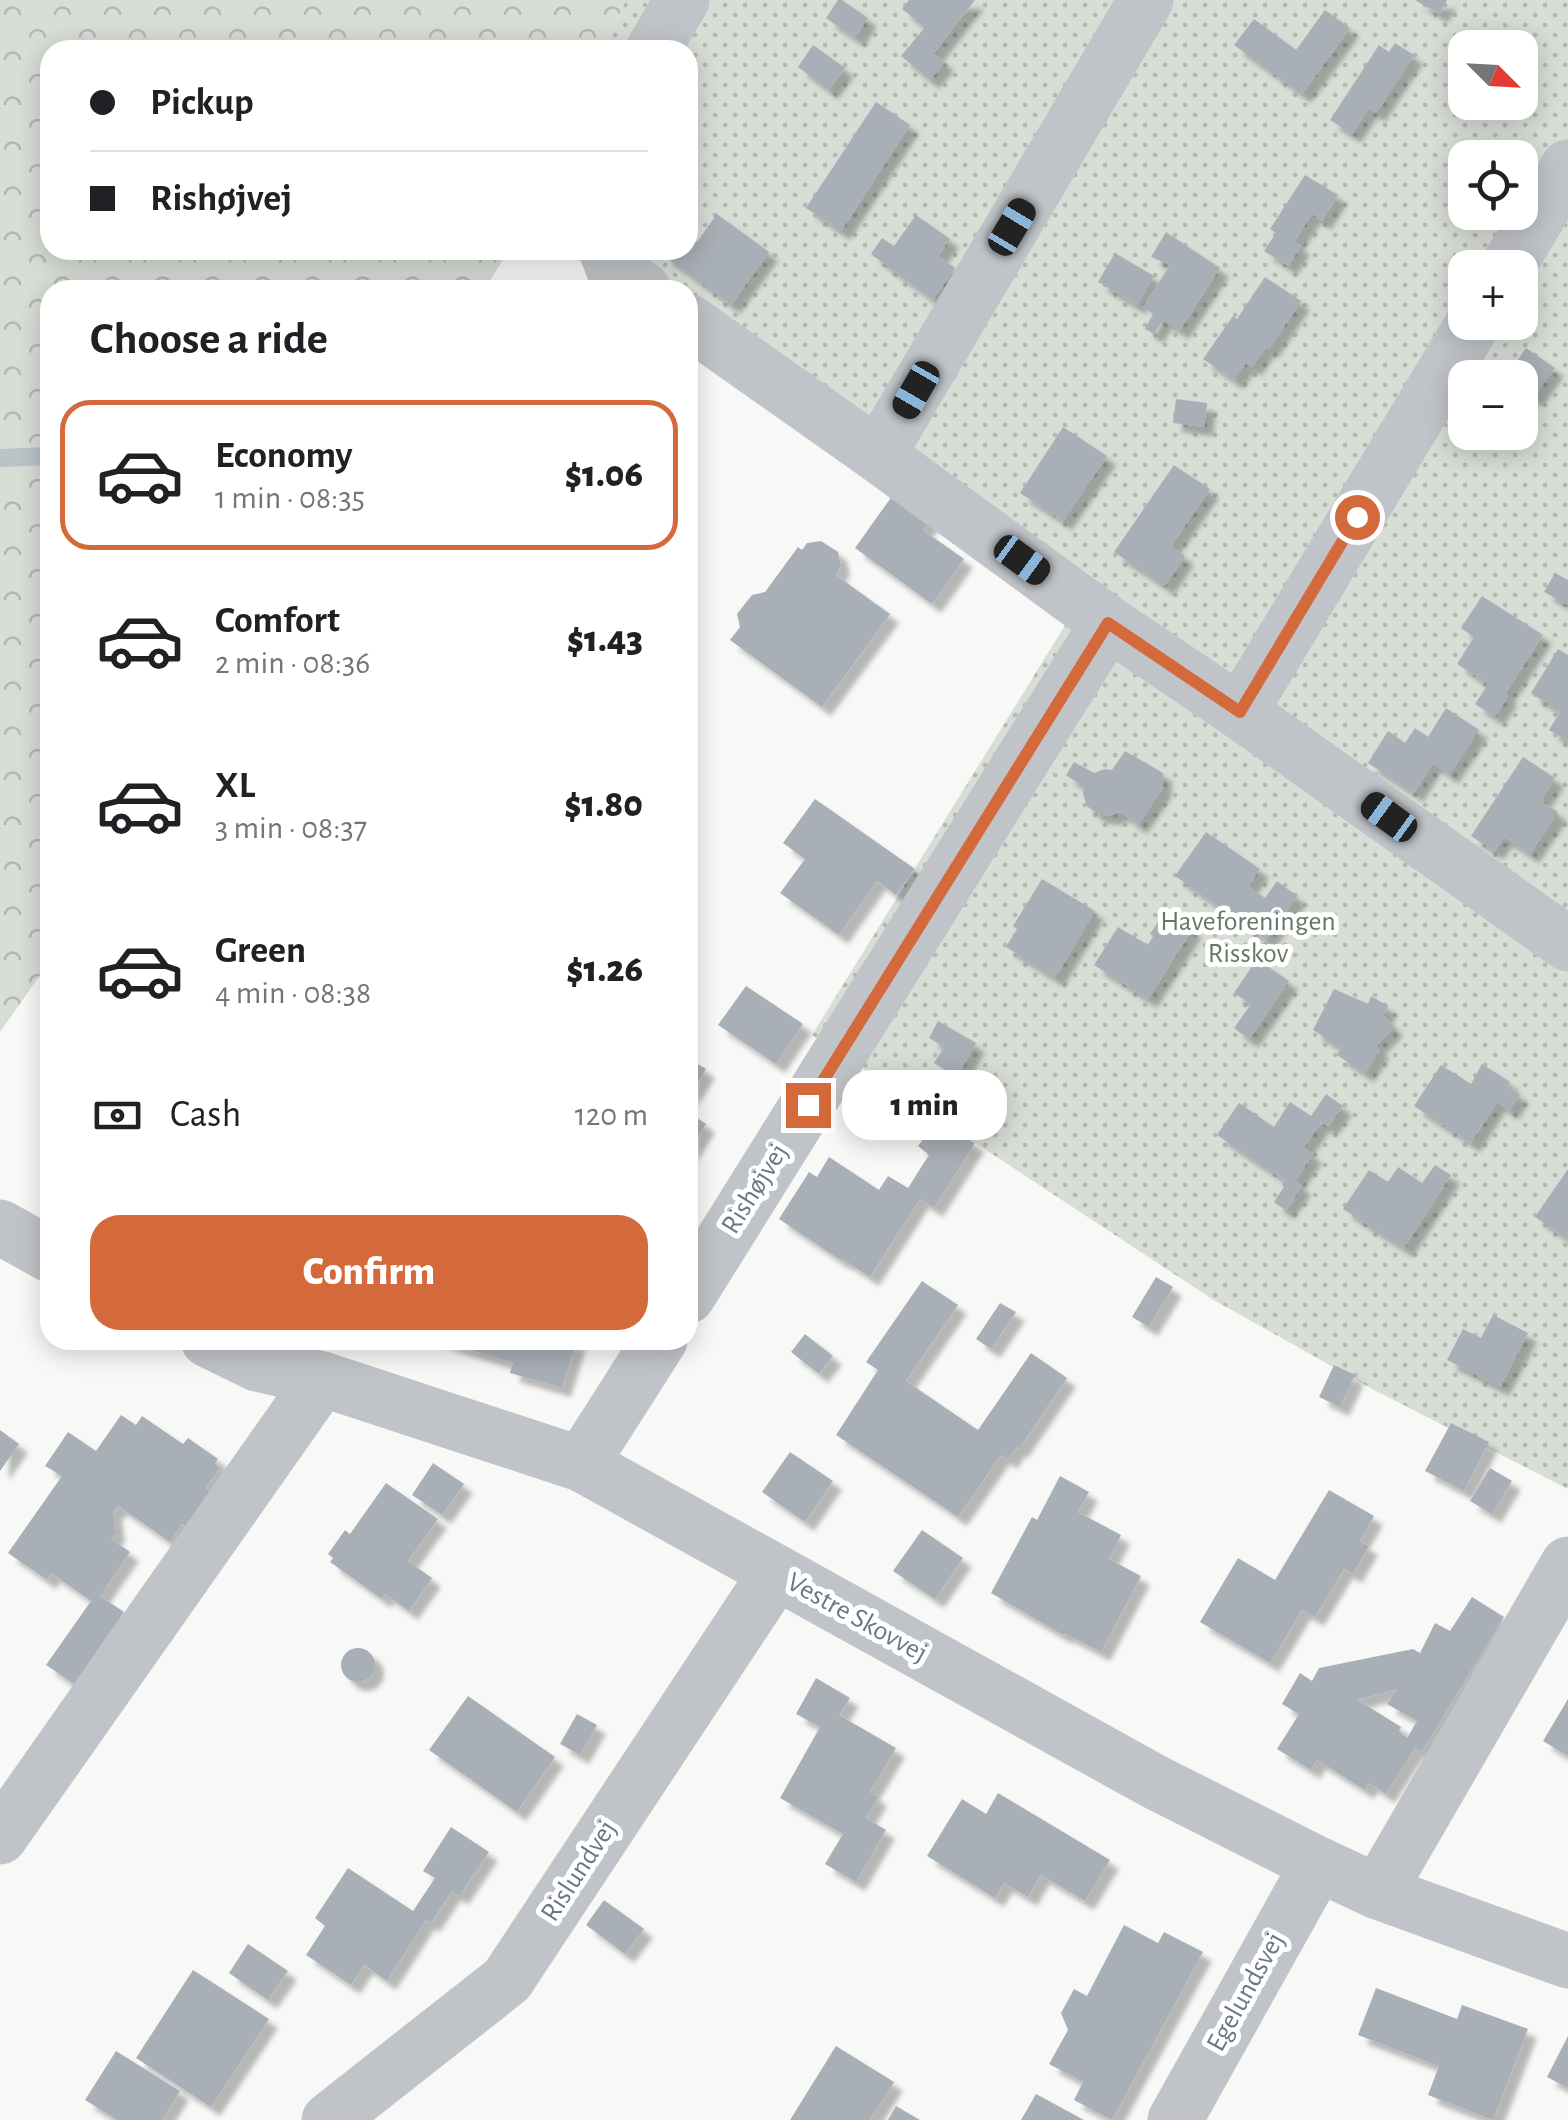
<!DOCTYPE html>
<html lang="en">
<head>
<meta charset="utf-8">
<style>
  body { margin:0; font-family:"Alegreya Sans",sans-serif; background:#f6f6f6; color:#202124; height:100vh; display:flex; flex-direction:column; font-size:38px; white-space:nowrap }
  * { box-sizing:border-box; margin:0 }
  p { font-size:32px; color:#757577 }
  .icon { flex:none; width:55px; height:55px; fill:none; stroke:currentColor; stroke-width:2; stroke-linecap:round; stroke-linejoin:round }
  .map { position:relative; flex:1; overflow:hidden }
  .side { position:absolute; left:40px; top:280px; width:658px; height:1070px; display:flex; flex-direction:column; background:#fff; border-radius:30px; box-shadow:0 5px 25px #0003 }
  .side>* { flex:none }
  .banner { position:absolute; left:40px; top:40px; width:658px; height:220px; border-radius:30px; box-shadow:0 5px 25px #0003; display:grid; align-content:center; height:220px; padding:0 50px; background:#fff }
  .needle { width:65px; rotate:114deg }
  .buttons { position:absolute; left:1448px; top:30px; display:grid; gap:20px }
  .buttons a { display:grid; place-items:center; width:90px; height:90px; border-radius:20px; background:#fff; box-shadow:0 5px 25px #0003; font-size:50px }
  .end { position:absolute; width:45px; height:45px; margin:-22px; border:12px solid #d46a3b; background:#fff; box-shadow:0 0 0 5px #fff }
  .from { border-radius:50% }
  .bubble { position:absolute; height:70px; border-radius:30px; background:#fff; box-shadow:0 5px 25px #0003; font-size:32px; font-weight:800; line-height:70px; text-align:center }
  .car { position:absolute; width:30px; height:60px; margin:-30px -15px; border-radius:12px; box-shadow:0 0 8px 2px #0007; background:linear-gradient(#222 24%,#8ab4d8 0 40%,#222 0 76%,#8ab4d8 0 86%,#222 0) }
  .banner b { display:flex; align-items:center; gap:35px; height:95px; font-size:38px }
  .banner b+b { border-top:2px solid #e0e0e0 }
  .banner i { width:25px; height:25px; background:#202124 }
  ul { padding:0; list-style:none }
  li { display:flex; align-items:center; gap:30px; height:150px; margin:0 20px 15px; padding:0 30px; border:5px solid transparent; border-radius:30px }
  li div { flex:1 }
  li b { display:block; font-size:38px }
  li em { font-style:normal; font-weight:800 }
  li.active { border-color:#d46a3b }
  li>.icon { width:90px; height:90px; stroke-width:1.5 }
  h2 { padding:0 50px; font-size:45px; line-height:120px }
  .pay { display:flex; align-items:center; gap:25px; height:110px; padding:0 50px; font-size:38px }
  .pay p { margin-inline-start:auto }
  .primary-button { display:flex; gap:20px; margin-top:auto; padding:20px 50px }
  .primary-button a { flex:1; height:115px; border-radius:30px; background:#d46a3b; color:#fff; font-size:40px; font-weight:800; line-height:115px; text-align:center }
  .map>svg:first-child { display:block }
</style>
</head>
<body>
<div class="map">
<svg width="1568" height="2120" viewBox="0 0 1568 2120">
  <defs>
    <pattern id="forest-crowns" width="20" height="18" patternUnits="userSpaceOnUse" patternTransform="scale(2.5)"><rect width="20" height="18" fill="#d8ddd6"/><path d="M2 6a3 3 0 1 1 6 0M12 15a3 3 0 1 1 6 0" fill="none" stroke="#b3b8b3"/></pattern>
    <pattern id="garden-dots" width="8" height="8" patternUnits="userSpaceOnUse" patternTransform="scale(2.5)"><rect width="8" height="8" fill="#d8ddd6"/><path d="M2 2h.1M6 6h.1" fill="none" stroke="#b3b8b3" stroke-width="1.8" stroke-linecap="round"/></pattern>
    <filter id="shadow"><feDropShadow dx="9" dy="9" stdDeviation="2.5" flood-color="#0004"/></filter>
  </defs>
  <rect width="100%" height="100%" fill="#f8f9f7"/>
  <path fill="url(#forest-crowns)" d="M0 0H626L603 50H50V250H509L484 290H50V961L0 1032Z"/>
  <path fill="url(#garden-dots)" fill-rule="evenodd" d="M626 0H1568V1489L1374 1390 1212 1299 812 1035 1072 614 688 338V290H620L564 250H688V50H603ZM1465 48H1520V102H1465ZM1465 158H1520V212H1465ZM1465 268H1520V322H1465ZM1465 378H1520V432H1465Z"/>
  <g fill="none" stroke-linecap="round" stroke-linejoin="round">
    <path stroke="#bac3c8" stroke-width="18" d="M0 458 50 456"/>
  </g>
  <g fill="#a9afb6" fill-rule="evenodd" filter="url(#shadow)">
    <path d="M838 0H842L868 18 855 38 826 18Z"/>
    <path d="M909 0H975L934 53 945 62 930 80 901 56 925 27 902 9Z"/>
    <path d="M1415 0H1447L1439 14Z"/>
    <path d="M1325 10 1350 28 1302 94 1234 45 1254 19 1296 50Z"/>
    <path d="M1395 43 1414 55 1376 113 1369 108 1352 134 1330 120 1379 45 1389 52Z"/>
    <path d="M813 45 845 68 829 90 798 67Z"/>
    <path d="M876 102 910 125 841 231 806 208Z"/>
    <path d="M1305 175 1338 195 1322 221 1312 214 1294 242 1301 246 1288 266 1264 251 1276 233 1270 229Z"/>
    <path d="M717 214 769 252 731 305 663 255 666 250H688V235L697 242Z"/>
    <path d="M916 215 950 239 938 256 955 268 933 300 871 254 882 238 894 246Z"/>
    <path d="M1166 232 1220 268 1180 330 1163 320 1154 334 1145 329 1153 314 1143 307 1170 265 1151 257Z"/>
    <path d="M1115 253 1154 276 1137 305 1098 282Z"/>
    <path d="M1265 277 1301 301 1269 349 1266 347 1252 367 1246 363 1234 380 1203 359 1233 316 1237 319Z"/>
    <path d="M1526 348 1555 368 1533 398 1520 389V378H1505Z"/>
    <path d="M1176 399 1207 403 1204 427 1173 423Z"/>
    <path d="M1063 427 1107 456 1063 521 1020 493Z"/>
    <path d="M1174 465 1210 489 1171 546 1185 556 1165 586 1114 552Z"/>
    <path d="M895 492 932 518 923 530 964 559 932 604 855 548Z"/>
    <path d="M821 541 838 552 841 566 836 575 890 614 822 707 730 640 740 627 737 614 752 595 765 592 798 547 802 550 807 543Z"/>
    <path d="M1555 573 1568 580V605L1544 592Z"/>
    <path d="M1482 596 1543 635 1505 694 1508 696 1495 717 1475 704 1488 684 1457 664 1474 637 1461 628Z"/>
    <path d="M1558 649 1568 655V741L1549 730 1560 712 1531 693Z"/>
    <path d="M1446 708 1479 730 1449 775 1433 763 1414 793 1368 763 1388 731 1405 743 1415 728 1428 737Z"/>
    <path d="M1125 751 1163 773 1162 789 1138 825 1121 812 1109 816 1097 814 1087 806 1083 794 1084 787 1066 775 1074 762 1094 773 1105 769 1112 770Z"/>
    <path d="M1523 757 1555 778 1541 801 1558 812 1530 854 1504 837 1494 851 1471 836Z"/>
    <path d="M815 799 915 869 896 895 877 881 839 935 780 893 805 859 783 843Z"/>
    <path d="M1206 832 1260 869 1248 886 1265 898 1277 881 1297 896 1266 940 1175 876Z"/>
    <path d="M1042 879 1095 911 1055 978 1006 947 1017 929 1013 926Z"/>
    <path d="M1165 911 1193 928 1148 999 1094 965 1118 927 1148 945 1153 936 1150 934Z"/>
    <path d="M1257 959 1289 981 1249 1039 1234 1028 1251 1004 1234 993Z"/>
    <path d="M746 986 803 1024 776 1064 718 1025Z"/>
    <path d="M1334 989 1368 1004 1371 996 1388 1006 1383 1015 1394 1027 1376 1046 1380 1050 1365 1073 1337 1055 1341 1048 1313 1030Z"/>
    <path d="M938 1021 976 1043 957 1077 934 1063 944 1047 929 1038Z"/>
    <path d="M688 1058 706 1069 688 1098Z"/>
    <path d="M1482 1064 1510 1082 1508 1087 1520 1094 1509 1111 1497 1102 1471 1143 1414 1106 1441 1065 1471 1084Z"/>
    <path d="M1326 1094 1343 1106 1328 1127 1321 1122 1304 1148 1313 1154 1295 1181 1302 1186 1285 1210 1274 1202 1287 1182 1217 1135 1239 1103 1274 1127 1290 1102 1311 1116Z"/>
    <path d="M688 1112 706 1124 688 1153Z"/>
    <path d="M937 1120 975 1143 934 1208 920 1199 870 1277 842 1259V1261L779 1219 809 1172 817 1177 829 1157 879 1190 888 1176 908 1188 929 1155 918 1146Z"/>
    <path d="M1435 1165 1451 1175 1404 1248 1343 1209 1369 1170 1388 1182 1398 1167 1422 1183Z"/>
    <path d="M1568 1169V1239L1535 1217Z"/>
    <path d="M1156 1277 1173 1287 1149 1327 1132 1317Z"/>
    <path d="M922 1281 958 1305 906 1381 978 1430 1031 1353 1067 1378 1019 1449 1017 1447 1008 1460 1001 1455 958 1517 836 1435 878 1370 866 1362Z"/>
    <path d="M1000 1303 1016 1312 991 1349 976 1339Z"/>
    <path d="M1493 1315 1528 1333 1500 1387 1447 1360 1463 1329 1481 1338Z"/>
    <path d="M805 1334 833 1356 819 1374 791 1352Z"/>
    <path d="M438 1340H577L562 1388 510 1373 513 1363Z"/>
    <path d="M1334 1365 1355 1375 1340 1407 1319 1397Z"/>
    <path d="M121 1415 136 1425 142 1416 183 1444 188 1438 218 1459 215 1464 220 1468 206 1488 220 1498 196 1534 182 1524 170 1542 118 1506 113 1512 116 1533 111 1539 130 1552 100 1596 124 1612 74 1684 46 1665 91 1601 51 1573 47 1580 8 1553 62 1476 45 1466 68 1432 96 1451Z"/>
    <path d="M1451 1423 1489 1442 1464 1491 1425 1471Z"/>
    <path d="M0 1430 19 1444 0 1471Z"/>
    <path d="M790 1452 833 1481 805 1522 762 1492Z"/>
    <path d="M433 1463 464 1484 442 1515 412 1495Z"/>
    <path d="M1490 1468 1512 1481 1492 1514 1470 1501Z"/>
    <path d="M1060 1476 1089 1492 1078 1512 1121 1535 1109 1559 1141 1576 1101 1652 1064 1633 1063 1635 991 1593 1032 1517 1037 1520Z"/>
    <path d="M386 1483 438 1519 408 1561 432 1578 409 1611 385 1594 382 1599 330 1562 333 1558 328 1554 345 1530 350 1534Z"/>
    <path d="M1329 1490 1374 1516 1360 1541 1369 1546 1353 1574 1344 1569 1315 1617 1302 1610 1270 1663 1200 1622 1238 1558 1275 1580Z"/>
    <path d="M922 1530 963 1558 935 1599 893 1571Z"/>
    <path d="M1472 1597 1504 1617 1422 1752 1415 1748 1386 1794 1369 1783 1365 1790 1317 1760 1311 1770 1277 1749 1299 1714 1282 1704 1300 1673 1312 1681 1319 1668 1413 1649 1420 1653 1435 1623 1450 1631ZM1397 1689 1387 1704 1417 1721 1407 1738 1399 1731 1401 1727 1358 1700Z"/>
    <circle cx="358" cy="1665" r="17"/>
    <path d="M816 1678 850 1698 839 1715 896 1748 870 1792 878 1797 866 1818 886 1830 856 1882 825 1864 843 1834 780 1798 820 1727 796 1714Z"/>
    <path d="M468 1696 555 1757 517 1812 429 1750Z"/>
    <path d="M1568 1699V1756L1543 1741Z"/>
    <path d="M577 1714 597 1725 580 1755 560 1744Z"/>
    <path d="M998 1793 1110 1860 1085 1901 1041 1875 1028 1897 1004 1883 995 1898 927 1856 962 1799 986 1814Z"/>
    <path d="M451 1827 489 1852 459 1896 452 1891 431 1923 426 1920 387 1981 364 1965 351 1985 306 1955 325 1926 315 1918 348 1868 413 1911 435 1878 423 1871Z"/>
    <path d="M604 1900 644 1929 625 1954 586 1925Z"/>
    <path d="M1124 1925 1158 1943 1164 1932 1203 1952 1112 2120 1074 2100 1083 2082 1049 2064 1068 2030 1061 2013 1074 1989 1087 1996Z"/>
    <path d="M248 1944 288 1971 268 2000 229 1973Z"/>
    <path d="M193 1970 269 2019 211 2107 136 2058Z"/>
    <path d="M1376 1988 1457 2019 1462 2005 1528 2029 1493 2120 1428 2095 1439 2066 1358 2035Z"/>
    <path d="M1568 2036V2088L1547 2077Z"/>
    <path d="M836 2046 894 2082 870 2120H790Z"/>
    <path d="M116 2051 180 2091 162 2120H117L85 2100Z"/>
    <path d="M1036 2094 1084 2120H1021Z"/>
    <path d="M896 2106 920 2120H888Z"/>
  </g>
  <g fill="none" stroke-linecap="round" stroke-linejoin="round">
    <g stroke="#c0c4c8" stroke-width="55">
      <path d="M653 50 682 0"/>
      <path d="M606 250 613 268 644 290"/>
      <path d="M1507 268 1568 167"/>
      <path d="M688 321 878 455 1108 623 1240 712 1568 944"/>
      <path d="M878 455 1146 0"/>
      <path d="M1240 712 1474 322"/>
      <path d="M0 1227 50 1255"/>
      <path d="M688 1296 1108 623"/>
      <path d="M208 1340 257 1364 322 1379 581 1464 1155 1782 1318 1864 1378 1892 1568 1961"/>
      <path d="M581 1464 660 1340"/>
      <path d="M0 1837 322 1379"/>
      <path d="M1378 1892 1568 1564"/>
      <path d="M329 2120 507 1980 776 1573"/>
      <path d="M1175 2120 1318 1864"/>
    </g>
  </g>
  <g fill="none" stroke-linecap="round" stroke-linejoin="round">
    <path stroke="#d46a3b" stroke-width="12" d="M808 1105 1108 623 1240 712 1357 517"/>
  </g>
  <g text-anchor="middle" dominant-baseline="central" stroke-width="10" stroke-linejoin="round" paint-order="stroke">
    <g font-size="28" fill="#667765" stroke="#fff">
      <text x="1248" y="922">Haveforeningen<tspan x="1248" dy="32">Risskov</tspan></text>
    </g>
    <g font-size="28" fill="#6a7785" stroke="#fff">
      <text transform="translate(755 1189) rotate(-58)">Rishøjvej</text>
      <text transform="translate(857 1618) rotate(29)">Vestre Skovvej</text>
      <text transform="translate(579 1871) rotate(-57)">Rislundvej</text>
      <text transform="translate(1246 1992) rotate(-61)">Egelundsvej</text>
    </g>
  </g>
</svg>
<div class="buttons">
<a><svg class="needle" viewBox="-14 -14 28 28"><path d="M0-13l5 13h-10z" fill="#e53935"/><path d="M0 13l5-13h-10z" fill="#757577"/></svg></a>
<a><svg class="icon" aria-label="locate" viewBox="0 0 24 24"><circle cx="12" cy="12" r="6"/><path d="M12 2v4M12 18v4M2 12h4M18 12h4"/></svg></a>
<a>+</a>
<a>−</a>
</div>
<i class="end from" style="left:1357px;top:517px"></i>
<i class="end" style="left:808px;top:1105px"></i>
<div class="bubble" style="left:842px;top:1070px;width:165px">1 min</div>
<i class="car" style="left:1012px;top:227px;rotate:31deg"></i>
<i class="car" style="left:916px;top:390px;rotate:210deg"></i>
<i class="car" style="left:1022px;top:560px;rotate:126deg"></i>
<i class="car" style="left:1389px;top:817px;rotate:306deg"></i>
<div class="banner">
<b><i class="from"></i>Pickup</b>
<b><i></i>Rishøjvej</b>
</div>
<section class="side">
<h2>Choose a ride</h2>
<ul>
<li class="active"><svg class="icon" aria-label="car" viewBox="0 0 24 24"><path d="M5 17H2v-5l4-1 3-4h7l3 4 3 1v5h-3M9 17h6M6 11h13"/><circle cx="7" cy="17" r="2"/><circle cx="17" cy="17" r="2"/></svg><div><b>Economy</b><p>1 min · 08:35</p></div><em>$1.06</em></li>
<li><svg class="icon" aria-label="car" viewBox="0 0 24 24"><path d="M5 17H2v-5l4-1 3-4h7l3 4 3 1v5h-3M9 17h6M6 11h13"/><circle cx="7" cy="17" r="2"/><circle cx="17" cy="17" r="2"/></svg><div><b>Comfort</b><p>2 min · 08:36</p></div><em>$1.43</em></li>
<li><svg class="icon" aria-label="car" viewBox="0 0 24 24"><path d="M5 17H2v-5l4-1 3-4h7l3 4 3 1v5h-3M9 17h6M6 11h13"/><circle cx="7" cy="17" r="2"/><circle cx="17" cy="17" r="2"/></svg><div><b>XL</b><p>3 min · 08:37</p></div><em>$1.80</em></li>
<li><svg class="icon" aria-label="car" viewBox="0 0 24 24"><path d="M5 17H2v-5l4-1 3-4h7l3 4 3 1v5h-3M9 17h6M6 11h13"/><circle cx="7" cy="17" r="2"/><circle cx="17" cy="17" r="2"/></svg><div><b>Green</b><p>4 min · 08:38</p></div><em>$1.26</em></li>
</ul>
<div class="pay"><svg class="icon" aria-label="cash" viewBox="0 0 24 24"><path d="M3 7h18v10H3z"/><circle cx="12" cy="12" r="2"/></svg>Cash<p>120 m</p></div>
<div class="primary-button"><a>Confirm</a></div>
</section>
</div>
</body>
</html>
